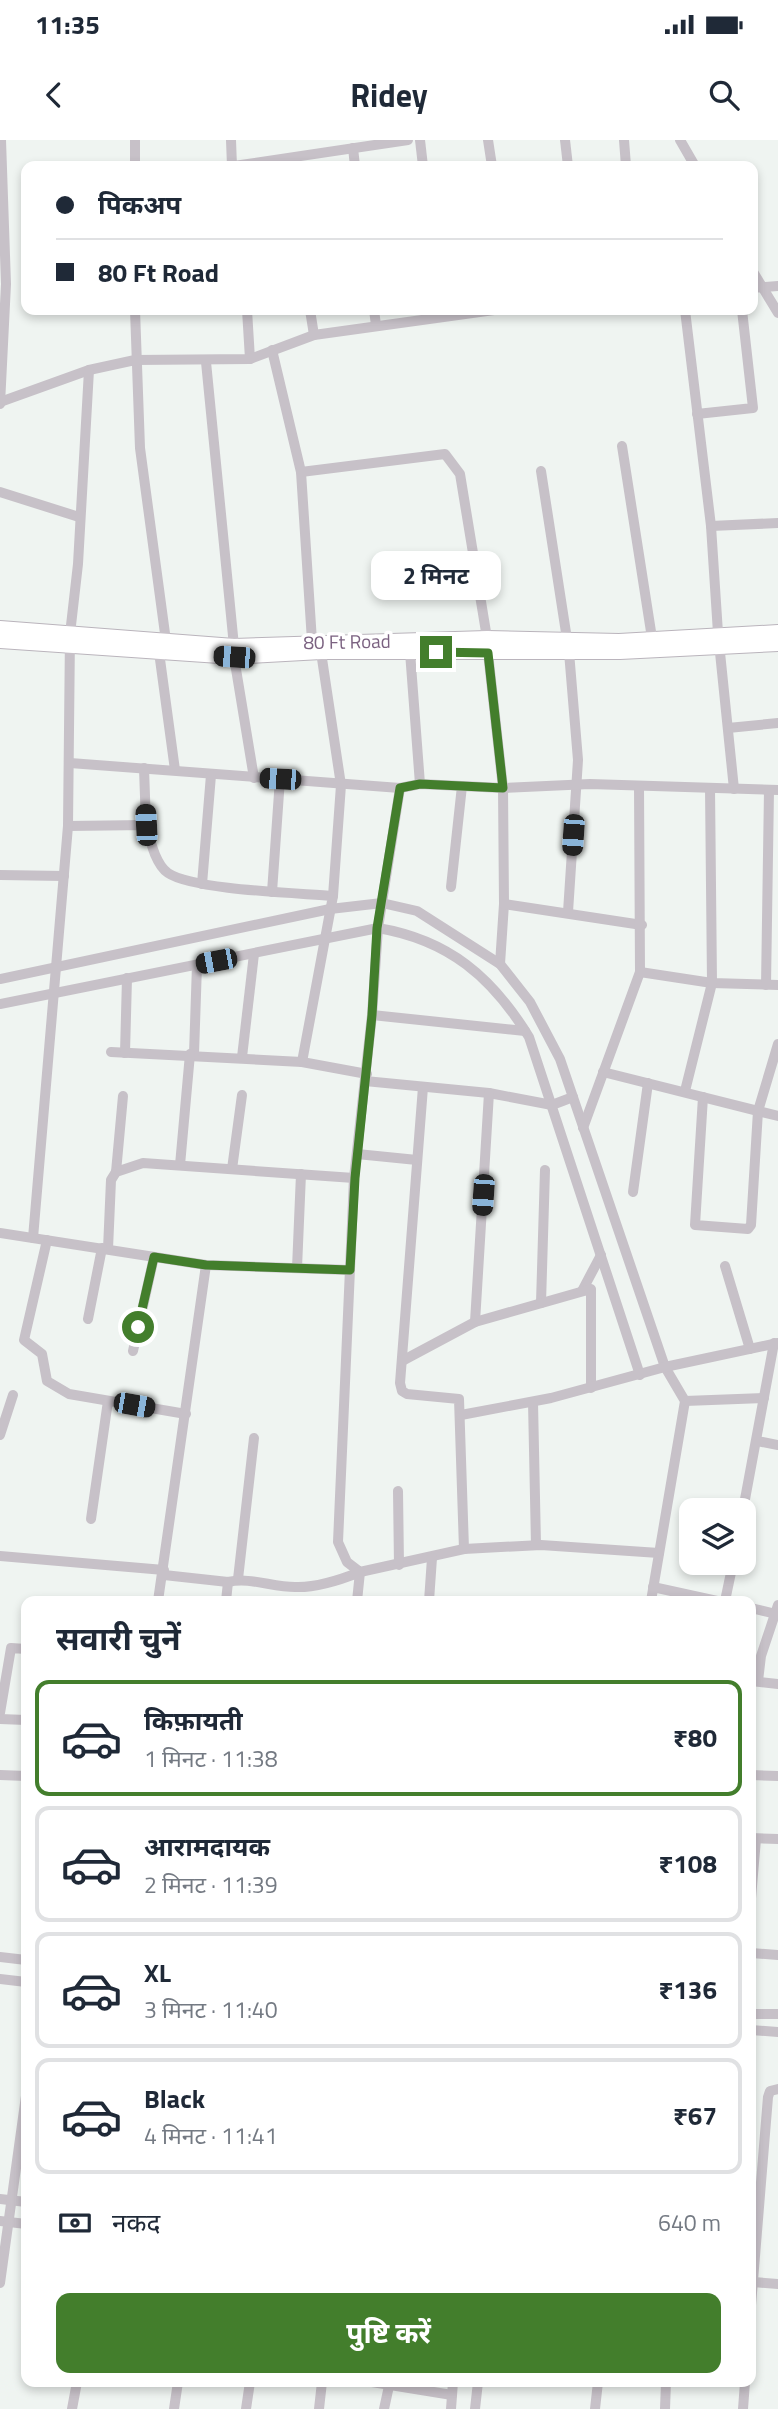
<!DOCTYPE html>
<html lang="hi">
<head>
<meta charset="utf-8">
<style>
  body { margin:0; font-family:"Titillium Web","Noto Sans Devanagari",sans-serif; background:#f2f2f3; color:#1f2937; height:100vh; display:flex; flex-direction:column; font-size:26px; white-space:nowrap }
  * { box-sizing:border-box; margin:0 }
  p { font-size:23px; color:#747a83 }
  .icon { flex:none; width:38px; height:38px; fill:none; stroke:currentColor; stroke-width:2; stroke-linecap:round; stroke-linejoin:round }
  .map { position:relative; flex:1; overflow:hidden }
  .panel { position:absolute; left:21px; top:1456px; width:735px; height:791px; display:flex; flex-direction:column; background:#fff; border-radius:14px; box-shadow:0 4px 10px #0003 }
  .panel>* { flex:none }
  .guide { position:absolute; left:21px; top:21px; width:737px; height:154px; border-radius:14px; box-shadow:0 4px 10px #0003; display:grid; align-content:center; height:154px; padding:0 35px; background:#fff }
  .fabs { position:absolute; left:679px; top:1358px; display:grid; gap:14px }
  .fabs a { display:grid; place-items:center; width:77px; height:77px; border-radius:14px; background:#fff; box-shadow:0 4px 10px #0003; font-size:35px }
  .end { position:absolute; width:32px; height:32px; margin:-16px; border:9px solid #437e2c; background:#fff; box-shadow:0 0 0 4px #fff }
  .from { border-radius:50% }
  .bubble { position:absolute; height:49px; border-radius:14px; background:#fff; box-shadow:0 4px 10px #0003; font-size:23px; font-weight:700; line-height:49px; text-align:center }
  .car { position:absolute; width:21px; height:42px; margin:-21px -10px; border-radius:9px; box-shadow:0 0 5px 2px #0007; background:linear-gradient(#222 24%,#8ab4d8 0 40%,#222 0 76%,#8ab4d8 0 86%,#222 0) }
  .guide b { display:flex; align-items:center; gap:24px; height:66px; font-size:26px }
  .guide b+b { border-top:2px solid #e0e1e3 }
  .guide i { width:18px; height:18px; background:#1f2937 }
  ul { padding:0; list-style:none }
  li { display:flex; align-items:center; gap:21px; height:116px; margin:0 14px 10px; padding:0 21px; border:4px solid #e0e1e3; border-radius:14px }
  li div { flex:1 }
  li b { display:block; font-size:26px }
  li em { font-style:normal; font-weight:700 }
  li.current { border-color:#437e2c }
  li>.icon { width:63px; height:63px; stroke-width:1.5 }
  h2 { padding:0 35px; font-size:32px; line-height:84px }
  .pay { display:flex; align-items:center; gap:18px; height:77px; padding:0 35px; font-size:26px }
  .pay p { margin-inline-start:auto }
  .button { display:flex; gap:14px; margin-top:auto; padding:14px 35px }
  .button a { flex:1; height:80px; border-radius:14px; background:#437e2c; color:#fff; font-size:28px; font-weight:700; line-height:80px; text-align:center }
  .status { display:flex; justify-content:space-between; align-items:center; height:49px; padding:0 35px; background:#fff; direction:ltr }
  .status svg { height:19px; fill:currentColor }
  header { display:flex; justify-content:space-between; align-items:center; height:91px; padding:0 35px; background:#fff; font-size:32px; font-weight:700 }
  .map>svg:first-child { display:block }
</style>
</head>
<body>
<div class="status"><b>11:35</b><svg viewBox="0 0 49 12"><path d="M0 12V9h3v3zM5 12V6h3v6zM10 12V3h3v9zM15 12V0h3v12zM26 1h20v11H26zM47 4h2v5h-2z"/></svg></div>
<header><svg class="icon" aria-label="back" viewBox="0 0 24 24"><path d="M15 5l-7 7 7 7"/></svg>Ridey<svg class="icon" aria-label="search" viewBox="0 0 24 24"><circle cx="10" cy="10" r="6"/><path d="M15 15l6 6"/></svg></header>
<div class="map">
<svg width="778" height="2269" viewBox="0 0 778 2269">
  <rect width="100%" height="100%" fill="#eff4f1"/>
  <g fill="none" stroke-linecap="round" stroke-linejoin="round">
    <g stroke="#bab4bc" stroke-width="16">
      <g id="major">
        <path d="M0 488 234 506 487 498 619 501 778 492"/>
        <path d="M0 501 234 517 321 512H620L778 504"/>
      </g>
    </g>
    <g stroke="#c7c1c8" stroke-width="10">
      <path d="M231 0 232 26"/>
      <path d="M420 0 423 26"/>
      <path d="M488 0 492 26"/>
      <path d="M565 0 568 26"/>
      <path d="M624 0 626 26"/>
      <path d="M680 0 695 26"/>
      <path d="M353 8 355 26"/>
      <path d="M135 26V0"/>
      <path d="M234 26 408 0"/>
      <path d="M752 130 778 173"/>
      <path d="M752 148 778 146"/>
      <path d="M135 170 140 308 166 501"/>
      <path d="M247 170 250 219"/>
      <path d="M310 170 314 195"/>
      <path d="M374 170 376 185"/>
      <path d="M685 170 711 386 718 493 734 649"/>
      <path d="M272 210 301 332 312 501 321 512 341 645 333 756"/>
      <path d="M206 222 234 506"/>
      <path d="M0 262 89 230 135 220 250 219 314 195 494 170"/>
      <path d="M0 264 6 144 1 0"/>
      <path d="M697 274 753 268 742 170"/>
      <path d="M622 306 652 498"/>
      <path d="M541 331 569 512 578 620 568 772"/>
      <path d="M301 332 445 314 460 334 487 498"/>
      <path d="M0 352 79 377"/>
      <path d="M711 386 778 383"/>
      <path d="M159 512 175 630"/>
      <path d="M410 512 420 644"/>
      <path d="M488 513 503 648 504 764 500 824"/>
      <path d="M234 517 254 638"/>
      <path d="M728 588 778 583"/>
      <path d="M70 623 400 648 420 644 503 648 590 644 778 650"/>
      <path d="M144 628 146 685"/>
      <path d="M400 648 378 788 372 875 354 1038 338 1402 347 1422 360 1432 464 1409 541 1405 659 1413"/>
      <path d="M68 686 146 685C150 699 155 724 168 733 193 750 299 753 333 756L302 922"/>
      <path d="M0 735 64 736"/>
      <path d="M202 744 211 635"/>
      <path d="M451 747 462 646"/>
      <path d="M272 752 280 639"/>
      <path d="M504 764 642 785"/>
      <path d="M640 832 712 843 778 845"/>
      <path d="M0 839 330 769 382 763 417 771 500 824 530 862 560 919 665 1227 685 1261 651 1461"/>
      <path d="M766 845 769 650"/>
      <path d="M0 864 378 788C449 800 492 837 529 897L640 1235"/>
      <path d="M372 875 525 891"/>
      <path d="M111 912 302 922 367 934"/>
      <path d="M125 913 127 838"/>
      <path d="M194 914 197 825"/>
      <path d="M242 917 254 814"/>
      <path d="M603 932 778 976"/>
      <path d="M365 941 489 953 552 965 573 957"/>
      <path d="M423 947 400 1243 402 1251 407 1254 459 1259 464 1409"/>
      <path d="M685 951 712 843 710 648"/>
      <path d="M703 957 695 1085 748 1089 751 1085 758 971 778 904"/>
      <path d="M583 988 640 832 639 646"/>
      <path d="M357 1014 417 1020"/>
      <path d="M180 1025 190 914"/>
      <path d="M232 1029 242 955"/>
      <path d="M116 1032 123 956"/>
      <path d="M633 1052 648 943"/>
      <path d="M0 1093 206 1125 350 1130"/>
      <path d="M33 1098 68 686 70 494 78 424 89 230"/>
      <path d="M47 1100 24 1200 42 1214 47 1241 69 1254 186 1274"/>
      <path d="M108 1109 111 1040 116 1032 143 1023 354 1038"/>
      <path d="M725 1126 750 1209"/>
      <path d="M297 1128 301 1034"/>
      <path d="M582 1151 601 1115"/>
      <path d="M541 1163 545 1030"/>
      <path d="M88 1179 102 1108"/>
      <path d="M475 1182 489 953"/>
      <path d="M133 1211 154 1117"/>
      <path d="M402 1221 475 1182 591 1149V1248"/>
      <path d="M685 1261 764 1258"/>
      <path d="M533 1262 536 1405"/>
      <path d="M461 1275 551 1258 665 1227 778 1203"/>
      <path d="M0 1295 13 1255"/>
      <path d="M757 1301 778 1305"/>
      <path d="M398 1351 399 1425"/>
      <path d="M743 1370 774 1203"/>
      <path d="M91 1379 108 1261"/>
      <path d="M0 1416 164 1430"/>
      <path d="M164 1435 228 1442C250 1437 272 1447 295 1447 317 1448 340 1440 360 1432L357 1461"/>
      <path d="M238 1439 254 1298"/>
      <path d="M653 1447 717 1461"/>
      <path d="M158 1461 206 1125"/>
      <path d="M226 1461 228 1442"/>
      <path d="M429 1461 432 1418"/>
      <path d="M725 1461 733 1423"/>
      <path d="M751 1468 776 1474"/>
      <path d="M751 1541 778 1544"/>
      <path d="M758 1541 761 1516 778 1465"/>
      <path d="M0 1573 11 1508 26 1509"/>
      <path d="M0 1579 26 1580"/>
      <path d="M0 1635 26 1636"/>
      <path d="M751 1635 778 1636"/>
      <path d="M751 1698 778 1699"/>
      <path d="M751 1758 756 1699"/>
      <path d="M751 1813 778 1815"/>
      <path d="M0 1817 26 1820"/>
      <path d="M0 1839 26 1842"/>
      <path d="M751 1874H778"/>
      <path d="M751 1890 778 1892"/>
      <path d="M0 2059 26 2062"/>
      <path d="M0 2081 26 2084"/>
      <path d="M753 2142 778 2144"/>
      <path d="M0 2143 26 1956"/>
      <path d="M751 2165 768 1957 770 1951 778 1949"/>
      <path d="M372 2242 452 2255"/>
      <path d="M72 2269 77 2242"/>
      <path d="M174 2269 178 2242"/>
      <path d="M246 2269 250 2242"/>
      <path d="M319 2269 322 2242"/>
      <path d="M384 2269 389 2246"/>
      <path d="M451 2269 453 2242"/>
      <path d="M475 2269 478 2242"/>
      <path d="M595 2269 598 2242"/>
      <path d="M665 2269 666 2242"/>
      <path d="M743 2269 745 2242"/>
    </g>
    <use href="#major" stroke="#fff" stroke-width="14"/>
  </g>
  <g fill="none" stroke-linecap="round" stroke-linejoin="round">
    <path stroke="#437e2c" stroke-width="9" d="M138 1187 154 1117 206 1125 350 1130 355 1038 372 875 377 788 400 648 420 644 503 648 488 513 436 512"/>
  </g>
  <g text-anchor="middle" dominant-baseline="central" stroke-width="7" stroke-linejoin="round" paint-order="stroke">
    <g font-size="19" fill="#7b6281" stroke="#fff">
      <text transform="translate(347 501) rotate(-1)">80 Ft Road</text>
    </g>
  </g>
</svg>
<div class="fabs">
<a><svg class="icon" aria-label="layers" viewBox="0 0 24 24"><path d="M12 4l9 5-9 5-9-5zM3 14l9 5 9-5"/></svg></a>
</div>
<i class="end from" style="left:138px;top:1187px"></i>
<i class="end" style="left:436px;top:512px"></i>
<div class="bubble" style="left:371px;top:411px;width:130px">2 मिनट</div>
<i class="car" style="left:234px;top:517px;rotate:274deg"></i>
<i class="car" style="left:280px;top:639px;rotate:273deg"></i>
<i class="car" style="left:146px;top:685px;rotate:357deg"></i>
<i class="car" style="left:573px;top:695px;rotate:184deg"></i>
<i class="car" style="left:216px;top:821px;rotate:259deg"></i>
<i class="car" style="left:483px;top:1055px;rotate:184deg"></i>
<i class="car" style="left:134px;top:1265px;rotate:100deg"></i>
<div class="guide">
<b><i class="from"></i>पिकअप</b>
<b><i></i>80 Ft Road</b>
</div>
<section class="panel">
<h2>सवारी चुनें</h2>
<ul>
<li class="current"><svg class="icon" aria-label="car" viewBox="0 0 24 24"><path d="M5 17H2v-5l4-1 3-4h7l3 4 3 1v5h-3M9 17h6M6 11h13"/><circle cx="7" cy="17" r="2"/><circle cx="17" cy="17" r="2"/></svg><div><b>किफ़ायती</b><p>1 मिनट · 11:38</p></div><em>₹80</em></li>
<li><svg class="icon" aria-label="car" viewBox="0 0 24 24"><path d="M5 17H2v-5l4-1 3-4h7l3 4 3 1v5h-3M9 17h6M6 11h13"/><circle cx="7" cy="17" r="2"/><circle cx="17" cy="17" r="2"/></svg><div><b>आरामदायक</b><p>2 मिनट · 11:39</p></div><em>₹108</em></li>
<li><svg class="icon" aria-label="car" viewBox="0 0 24 24"><path d="M5 17H2v-5l4-1 3-4h7l3 4 3 1v5h-3M9 17h6M6 11h13"/><circle cx="7" cy="17" r="2"/><circle cx="17" cy="17" r="2"/></svg><div><b>XL</b><p>3 मिनट · 11:40</p></div><em>₹136</em></li>
<li><svg class="icon" aria-label="car" viewBox="0 0 24 24"><path d="M5 17H2v-5l4-1 3-4h7l3 4 3 1v5h-3M9 17h6M6 11h13"/><circle cx="7" cy="17" r="2"/><circle cx="17" cy="17" r="2"/></svg><div><b>Black</b><p>4 मिनट · 11:41</p></div><em>₹67</em></li>
</ul>
<div class="pay"><svg class="icon" aria-label="cash" viewBox="0 0 24 24"><path d="M3 7h18v10H3z"/><circle cx="12" cy="12" r="2"/></svg>नकद<p>640 m</p></div>
<div class="button"><a>पुष्टि करें</a></div>
</section>
</div>
</body>
</html>
